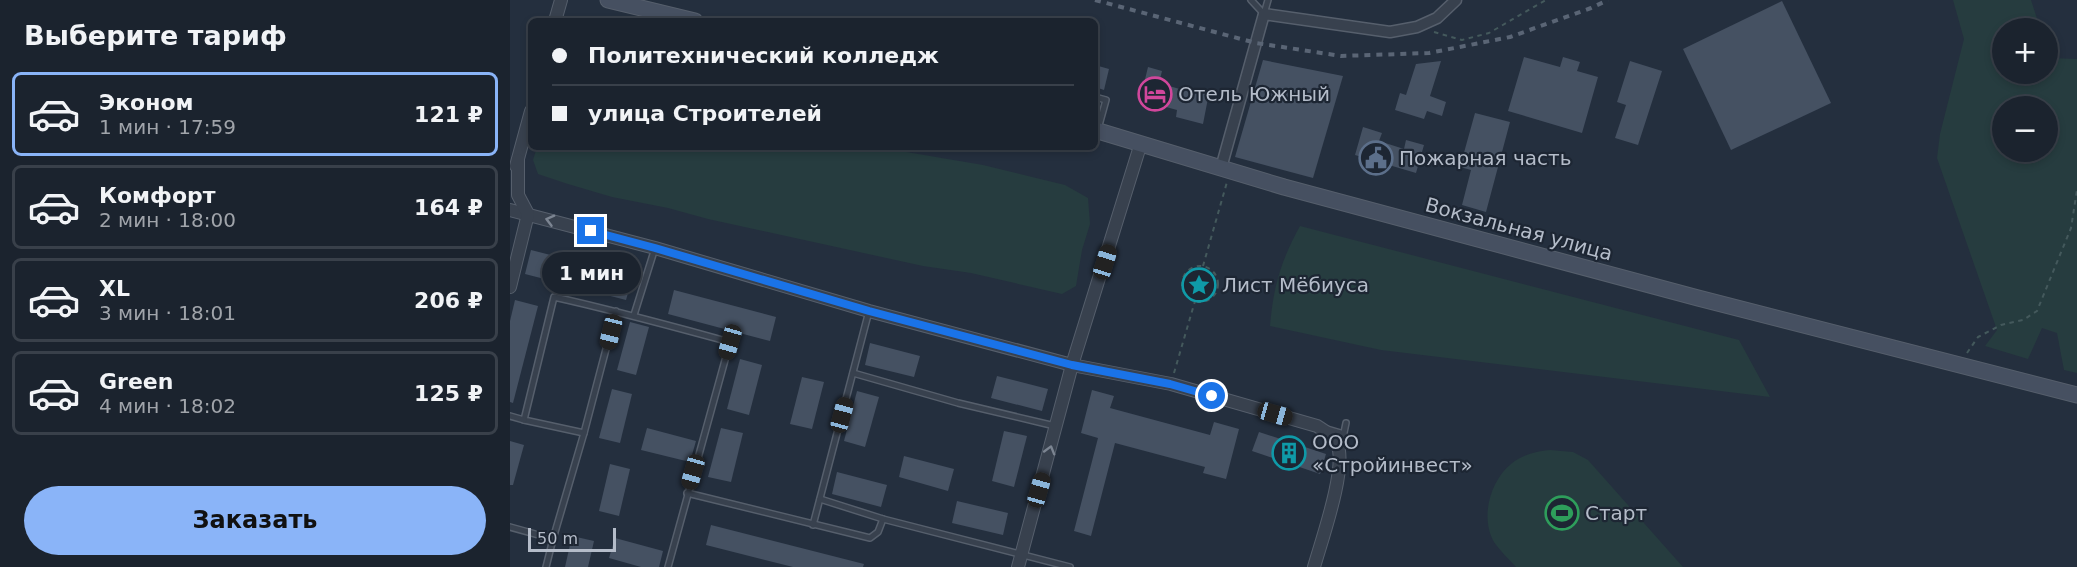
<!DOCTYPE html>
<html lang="ru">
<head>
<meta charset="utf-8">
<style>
  body { margin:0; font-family:"DejaVu Sans",sans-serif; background:#282f3a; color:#f1f3f6; height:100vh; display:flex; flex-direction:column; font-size:22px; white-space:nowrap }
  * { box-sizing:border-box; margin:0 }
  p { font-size:20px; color:#a0a4aa }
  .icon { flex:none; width:33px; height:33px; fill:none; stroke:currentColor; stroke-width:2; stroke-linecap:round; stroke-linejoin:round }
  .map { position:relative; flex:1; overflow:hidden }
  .side { display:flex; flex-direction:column; background:#1b232e; width:510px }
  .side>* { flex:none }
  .banner { position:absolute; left:18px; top:18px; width:570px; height:132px; border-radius:9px; box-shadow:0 3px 9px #0003,0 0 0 2px #39404a; display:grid; align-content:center; height:132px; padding:0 24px; background:#1b232e }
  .fabs { position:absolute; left:1482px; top:18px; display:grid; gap:12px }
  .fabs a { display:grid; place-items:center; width:66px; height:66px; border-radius:50%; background:#1b232e; box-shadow:0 3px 9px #0003,0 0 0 2px #39404a; font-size:30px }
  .scale { position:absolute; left:18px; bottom:15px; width:88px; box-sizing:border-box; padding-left:6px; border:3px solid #b4bcc9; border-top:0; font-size:16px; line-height:21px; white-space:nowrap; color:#b4bcc9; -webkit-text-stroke:4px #1d2633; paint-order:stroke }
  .end { position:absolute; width:27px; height:27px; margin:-14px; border:8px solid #1a73e8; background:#fff; box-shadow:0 0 0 3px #fff }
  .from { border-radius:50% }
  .bubble { position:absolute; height:42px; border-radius:21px; background:#1b232e; box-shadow:0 3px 9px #0003,0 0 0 2px #39404a; font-size:20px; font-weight:700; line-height:42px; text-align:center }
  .car { position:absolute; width:18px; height:36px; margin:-18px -9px; border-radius:8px; box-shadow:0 0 4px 2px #0007; background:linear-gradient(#222 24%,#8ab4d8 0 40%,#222 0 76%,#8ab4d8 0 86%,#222 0) }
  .banner b { display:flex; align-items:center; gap:21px; height:57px; font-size:22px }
  .banner b+b { border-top:2px solid #39404a }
  .banner i { width:15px; height:15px; background:#f1f3f6 }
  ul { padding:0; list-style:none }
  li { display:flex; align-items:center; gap:18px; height:84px; margin:0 12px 9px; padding:0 12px; border:3px solid #39404a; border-radius:9px }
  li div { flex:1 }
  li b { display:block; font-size:22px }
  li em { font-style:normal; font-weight:700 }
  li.selected { border-color:#8ab4f8 }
  li>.icon { width:54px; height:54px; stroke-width:1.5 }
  h2 { padding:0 24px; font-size:27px; line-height:72px }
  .action { display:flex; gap:12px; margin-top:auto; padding:12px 24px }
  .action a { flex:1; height:69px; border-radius:36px; background:#8ab4f8; color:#111; font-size:24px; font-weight:700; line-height:69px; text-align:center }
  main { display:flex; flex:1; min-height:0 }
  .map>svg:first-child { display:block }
</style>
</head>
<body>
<main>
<section class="side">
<h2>Выберите тариф</h2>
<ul>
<li class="selected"><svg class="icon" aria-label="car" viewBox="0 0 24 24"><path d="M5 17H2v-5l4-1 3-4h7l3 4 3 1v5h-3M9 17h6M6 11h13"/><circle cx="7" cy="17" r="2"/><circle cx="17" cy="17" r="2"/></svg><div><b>Эконом</b><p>1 мин · 17:59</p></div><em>121 ₽</em></li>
<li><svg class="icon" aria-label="car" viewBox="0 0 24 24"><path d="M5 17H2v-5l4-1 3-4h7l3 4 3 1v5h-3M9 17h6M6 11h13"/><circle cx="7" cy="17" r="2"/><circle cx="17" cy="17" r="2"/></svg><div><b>Комфорт</b><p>2 мин · 18:00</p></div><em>164 ₽</em></li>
<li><svg class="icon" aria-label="car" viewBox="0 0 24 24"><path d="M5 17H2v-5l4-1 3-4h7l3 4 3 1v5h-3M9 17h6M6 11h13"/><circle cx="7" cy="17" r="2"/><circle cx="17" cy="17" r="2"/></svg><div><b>XL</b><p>3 мин · 18:01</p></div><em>206 ₽</em></li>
<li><svg class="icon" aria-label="car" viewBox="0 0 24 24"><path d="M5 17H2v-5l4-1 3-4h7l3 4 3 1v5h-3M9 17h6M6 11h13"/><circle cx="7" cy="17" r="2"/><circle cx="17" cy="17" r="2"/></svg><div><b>Green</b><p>4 мин · 18:02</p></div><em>125 ₽</em></li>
</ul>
<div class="action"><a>Заказать</a></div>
</section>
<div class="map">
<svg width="1567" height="567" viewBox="0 0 1567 567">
  <rect width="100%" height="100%" fill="#242f3e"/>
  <g fill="#263c3f" fill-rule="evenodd">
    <path d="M1443 0H1521L1530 28H1492V74H1538V51L1540 58 1567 59V373L1554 370 1547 333 1532 328 1518 359 1475 346 1487 330 1427 158 1430 134 1454 39ZM1538 106V152H1492V106Z"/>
    <path d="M27 147H367L473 165 518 176 555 185 578 198 580 224 572 250 566 286 552 294 461 273 413 266 198 219 158 208 102 197 58 184 28 174 23 160Z"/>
    <path d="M790 226 1229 340 1260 397 871 350 760 326C763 288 771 260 790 226Z"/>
    <path d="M1040 450 1063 452 1078 460 1173 567H1006C999 559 990 551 984 542 970 518 980 481 1001 464 1012 455 1026 451 1040 450Z"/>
  </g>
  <g fill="#455162">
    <path d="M1272 1 1321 103 1221 150 1173 49Z"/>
    <path d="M1014 57 1050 67 1053 57 1070 62 1067 71 1088 77 1072 133 998 111Z"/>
    <path d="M753 60 833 76 803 178 725 157Z"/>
    <path d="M931 61 920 96 936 102 932 116 917 111 914 119 885 110 890 93 896 95 906 64Z"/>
    <path d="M1120 61 1152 71 1128 145 1105 138 1116 105 1107 102Z"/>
    <path d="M585 65 599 69 594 90 585 87Z"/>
    <path d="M638 67 652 71 649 83 673 90 674 86 699 93 693 124 666 117 667 110 630 100Z"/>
    <path d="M965 113 1000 122 976 212 952 205 961 170 950 167Z"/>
    <path d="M853 127 872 133 869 141 894 149 896 140 914 145 906 173 845 155Z"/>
    <path d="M21 250 123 276 116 300 15 274Z"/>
    <path d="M164 290 266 317 260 341 158 314Z"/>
    <path d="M5 300 28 306 3 403 0 402V321Z"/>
    <path d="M120 322 139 327 126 375 107 370Z"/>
    <path d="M360 343 410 356 404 377 355 365Z"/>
    <path d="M230 359 252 365 239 415 217 409Z"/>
    <path d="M487 376 538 389 532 411 481 398Z"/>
    <path d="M292 377 314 382 302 429 280 424Z"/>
    <path d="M102 389 122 394 110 443 89 438Z"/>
    <path d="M582 390 604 396 600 408 700 435 704 422 729 429 716 479 693 473 695 467 605 443 581 536 564 531 588 438 571 433Z"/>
    <path d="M347 391 369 397 355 447 334 441Z"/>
    <path d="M137 428 186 441 180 462 131 450Z"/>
    <path d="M211 428 233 433 221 482 198 477Z"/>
    <path d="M494 431 517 436 504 487 482 481Z"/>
    <path d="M749 432 816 454 810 474 742 451Z"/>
    <path d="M0 441 14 445 3 485H0Z"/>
    <path d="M394 456 444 469 438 491 389 477Z"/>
    <path d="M100 464 120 469 109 516 89 511Z"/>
    <path d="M327 472 377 485 371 507 322 494Z"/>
    <path d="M447 501 498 513 493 535 442 523Z"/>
    <path d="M201 525 354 564 353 567H283L196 545Z"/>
    <path d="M62 536 84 541 78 567H55Z"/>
    <path d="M105 538 153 551 149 567H131L99 558Z"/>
  </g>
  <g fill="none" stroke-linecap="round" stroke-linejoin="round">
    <g stroke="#565f6c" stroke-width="8">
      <g id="service">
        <path d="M741 0 754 14"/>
        <path d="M754 14 758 0"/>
        <path d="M585 97 596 100 588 129"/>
        <path d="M106 311 74 433 14 420 44 297C103 310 161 326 220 342L158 567"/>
        <path d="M124 315 145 248"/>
        <path d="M343 373 448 403 545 426"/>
        <path d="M0 416 14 420"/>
        <path d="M817 429 834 434"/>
        <path d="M831 447 836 423"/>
        <path d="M177 493 360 538 368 532 373 519"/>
        <path d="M310 499 373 519 560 567"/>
        <path d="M303 525 359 311"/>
        <path d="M0 527 43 539 36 567"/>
        <path d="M43 539 74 433"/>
      </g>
    </g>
    <g stroke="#565f6c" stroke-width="13">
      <path id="minor" d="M711 168 754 14 880 32 907 27 927 18 946 0"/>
    </g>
    <g stroke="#565f6c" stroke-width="14">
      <g id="tertiary">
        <path d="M45 21 51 0"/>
        <path d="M6 166 21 111"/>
        <path d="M0 210 145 248 359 311 562 365 661 384 807 426C815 431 823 436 827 444 838 466 811 542 804 567"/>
        <path d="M0 287 18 214 8 195V160"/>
        <path d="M508 567 562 365 631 143"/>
      </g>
    </g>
    <g stroke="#565f6c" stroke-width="17">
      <g id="secondary">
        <path d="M98 0 185 21"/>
        <path d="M585 130 774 187 1188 298 1567 395"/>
      </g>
    </g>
    <g stroke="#44595c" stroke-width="2" stroke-dasharray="4.5 4.5" stroke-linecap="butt">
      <path d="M924 32 952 40 979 33 1036 0"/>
      <path d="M693 266 717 182"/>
      <circle cx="690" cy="284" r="18"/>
      <path d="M1457 353 1468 337 1491 325 1513 320 1527 311 1561 228 1567 190"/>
      <path d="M664 373 685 301"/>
    </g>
    <use href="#service" stroke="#38414e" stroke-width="5"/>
    <use href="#minor" stroke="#38414e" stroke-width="10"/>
    <use href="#tertiary" stroke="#38414e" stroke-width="12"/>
    <use href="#secondary" stroke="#465061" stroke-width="15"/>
    <path stroke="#5a6575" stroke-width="4" stroke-dasharray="6 6" stroke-linecap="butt" d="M585 0 746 43 831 56 919 53 1000 37 1081 8 1098 0"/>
  </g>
  <defs><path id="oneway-chevron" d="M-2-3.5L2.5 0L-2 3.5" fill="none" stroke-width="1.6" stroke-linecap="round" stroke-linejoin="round" transform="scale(1.5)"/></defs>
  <g stroke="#7c8592">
    <use href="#oneway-chevron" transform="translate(40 220) rotate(-165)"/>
    <use href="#oneway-chevron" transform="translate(540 450) rotate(-74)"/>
  </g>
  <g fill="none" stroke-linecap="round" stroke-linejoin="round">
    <path stroke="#1a73e8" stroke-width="8" d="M81 231 145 248 359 311 562 365 660 384 702 396"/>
  </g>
  <defs>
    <g id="hotel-ring" transform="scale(1.725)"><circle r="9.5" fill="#1d2633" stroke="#d1479c" stroke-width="1.5"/><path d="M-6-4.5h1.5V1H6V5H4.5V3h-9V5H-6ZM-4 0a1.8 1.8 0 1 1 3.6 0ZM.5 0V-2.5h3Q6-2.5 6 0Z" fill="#d1479c"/></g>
    <g id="civic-ring" transform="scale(1.725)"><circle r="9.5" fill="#1d2633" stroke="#5c6f8a" stroke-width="1.5"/><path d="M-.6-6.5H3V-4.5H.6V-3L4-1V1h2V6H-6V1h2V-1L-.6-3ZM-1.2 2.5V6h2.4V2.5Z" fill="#5c6f8a"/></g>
    <g id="sight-ring" transform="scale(1.725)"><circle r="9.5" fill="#1d2633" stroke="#0f9aa8" stroke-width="1.5"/><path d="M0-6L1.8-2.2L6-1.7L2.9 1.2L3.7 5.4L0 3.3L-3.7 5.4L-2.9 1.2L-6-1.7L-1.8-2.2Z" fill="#0f9aa8"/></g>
    <g id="building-ring" transform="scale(1.725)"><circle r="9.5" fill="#1d2633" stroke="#0f9aa8" stroke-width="1.5"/><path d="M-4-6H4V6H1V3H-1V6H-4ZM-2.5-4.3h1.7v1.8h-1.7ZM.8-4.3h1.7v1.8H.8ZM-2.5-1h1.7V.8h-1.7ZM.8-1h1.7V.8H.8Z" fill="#0f9aa8"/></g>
    <g id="stadium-ring" transform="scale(1.725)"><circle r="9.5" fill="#1d2633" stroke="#2e9e5b" stroke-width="1.5"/><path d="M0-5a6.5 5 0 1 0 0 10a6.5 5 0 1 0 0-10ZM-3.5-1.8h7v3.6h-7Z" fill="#2e9e5b"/></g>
  </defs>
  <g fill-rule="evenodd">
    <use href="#hotel-ring" x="645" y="94"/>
    <use href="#civic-ring" x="866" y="158"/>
    <use href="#sight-ring" x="689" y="285"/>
    <use href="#building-ring" x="779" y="453"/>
    <use href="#stadium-ring" x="1052" y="513"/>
  </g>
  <g text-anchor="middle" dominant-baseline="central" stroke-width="4.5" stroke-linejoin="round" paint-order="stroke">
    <g font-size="20" fill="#b4bcc9" stroke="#1d2633" text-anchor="start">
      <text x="668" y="94">Отель Южный</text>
      <text x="889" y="158">Пожарная часть</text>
      <text x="712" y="285">Лист Мёбиуса</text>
      <text x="802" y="442">ООО<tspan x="802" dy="23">«Стройинвест»</tspan></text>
      <text x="1075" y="513">Старт</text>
    </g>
    <g font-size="20" fill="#b4bcc9" stroke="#1d2633">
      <text transform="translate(1009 229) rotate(15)">Вокзальная улица</text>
    </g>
  </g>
</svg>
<div class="fabs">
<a>+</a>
<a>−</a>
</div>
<div class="scale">50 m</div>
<i class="end from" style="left:702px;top:396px"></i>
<i class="end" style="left:81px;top:231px"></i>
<div class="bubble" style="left:32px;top:252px;width:99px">1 мин</div>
<i class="car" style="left:595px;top:262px;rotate:17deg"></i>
<i class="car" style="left:101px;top:332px;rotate:194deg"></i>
<i class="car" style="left:220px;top:342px;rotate:196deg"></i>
<i class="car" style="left:765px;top:414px;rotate:106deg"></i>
<i class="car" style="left:332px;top:415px;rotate:15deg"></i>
<i class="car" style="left:183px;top:472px;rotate:196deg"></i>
<i class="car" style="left:529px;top:490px;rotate:16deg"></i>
<div class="banner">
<b><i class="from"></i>Политехнический колледж</b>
<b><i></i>улица Строителей</b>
</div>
</div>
</main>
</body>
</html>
